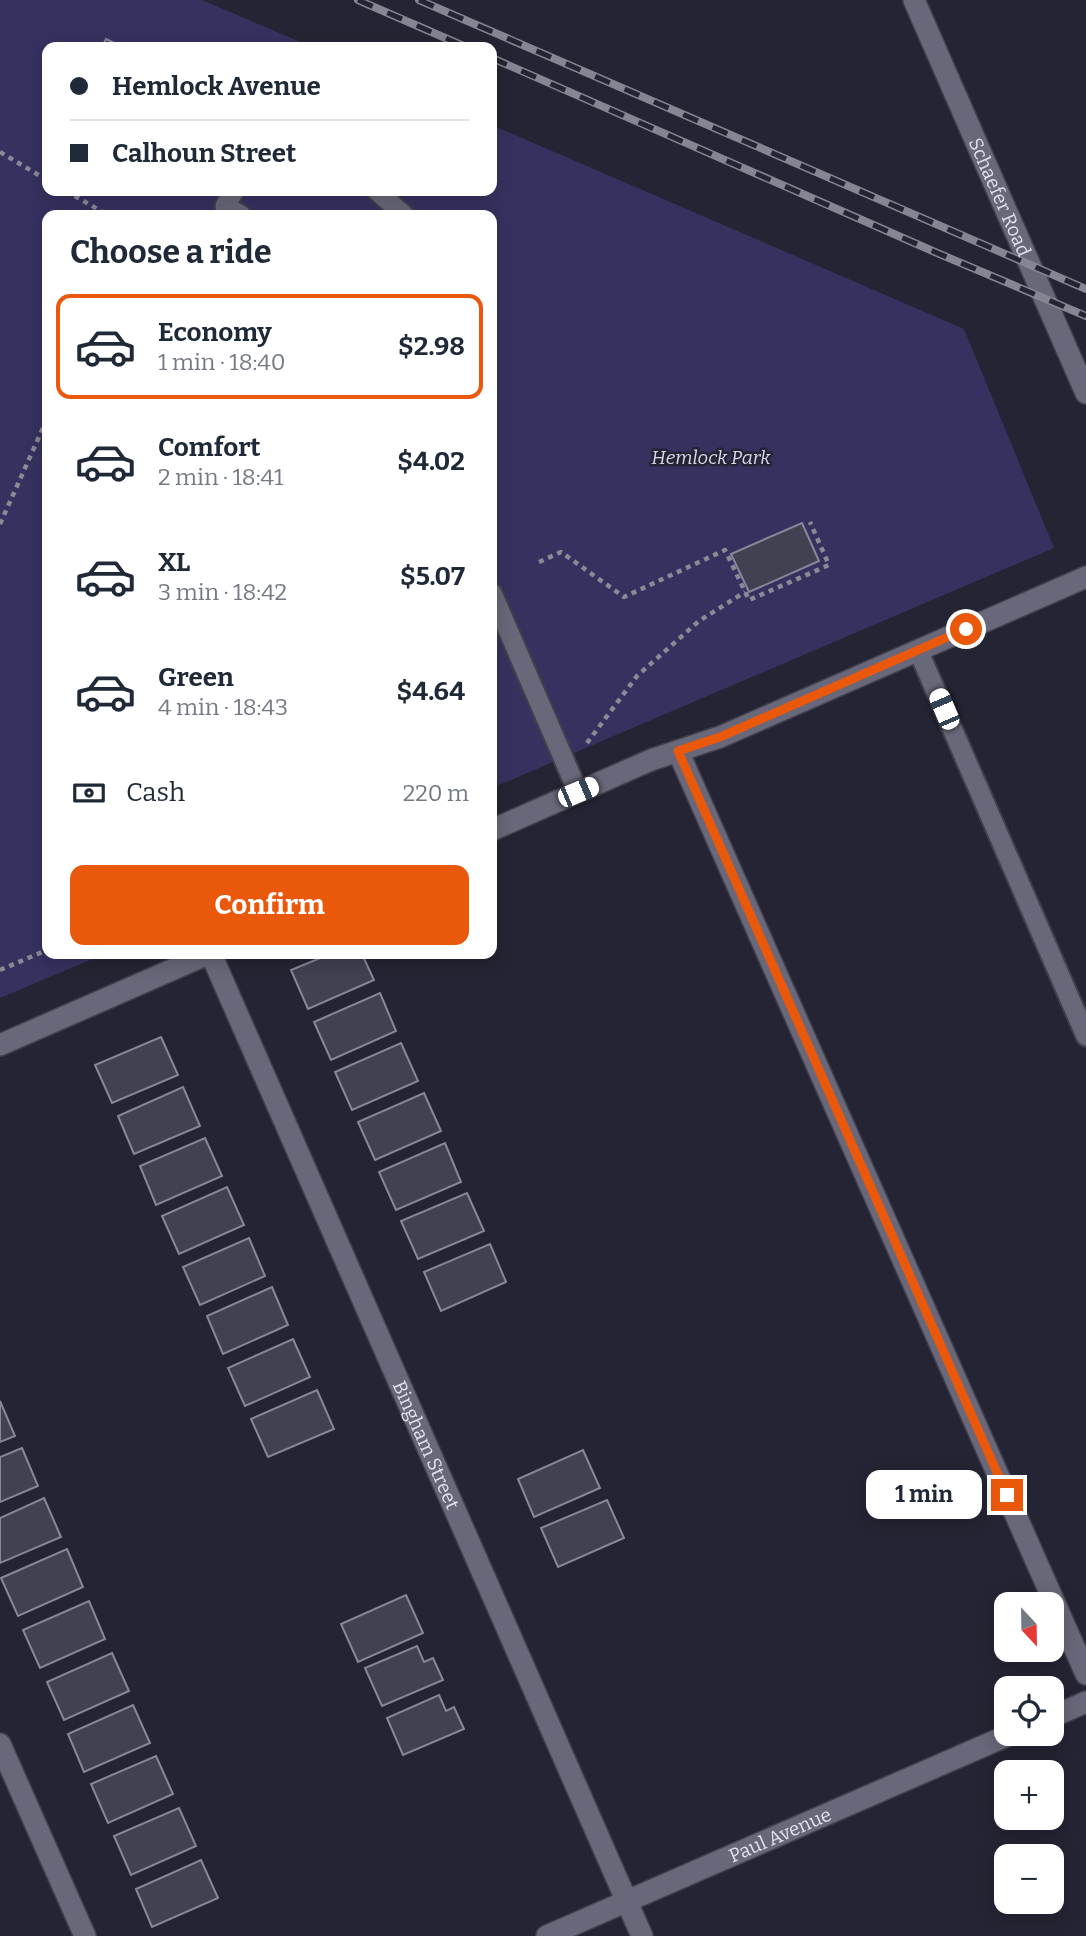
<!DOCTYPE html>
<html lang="en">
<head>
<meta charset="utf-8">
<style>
  body { margin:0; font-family:Bitter,serif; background:#f2f2f3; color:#1f2937; height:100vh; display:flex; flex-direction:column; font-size:26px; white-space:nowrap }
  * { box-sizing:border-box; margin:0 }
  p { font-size:23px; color:#747a83 }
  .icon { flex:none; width:38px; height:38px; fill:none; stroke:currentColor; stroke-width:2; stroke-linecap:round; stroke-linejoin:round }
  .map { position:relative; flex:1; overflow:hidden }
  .drawer { position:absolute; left:42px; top:210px; width:455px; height:749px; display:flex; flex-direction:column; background:#fff; border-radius:14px; box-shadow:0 4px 18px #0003 }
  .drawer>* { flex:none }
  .hud { position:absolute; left:42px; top:42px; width:455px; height:154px; border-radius:14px; box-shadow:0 4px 18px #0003; display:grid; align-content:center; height:154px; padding:0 28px; background:#fff }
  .needle { width:46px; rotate:158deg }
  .controls { position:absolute; left:994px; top:1592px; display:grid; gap:14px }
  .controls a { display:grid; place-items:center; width:70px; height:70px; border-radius:14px; background:#fff; box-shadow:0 4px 18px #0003; font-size:35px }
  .end { position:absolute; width:32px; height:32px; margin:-16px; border:9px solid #ea580c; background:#fff; box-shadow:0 0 0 4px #fff }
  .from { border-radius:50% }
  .bubble { position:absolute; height:49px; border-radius:14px; background:#fff; box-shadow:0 4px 18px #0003; font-size:23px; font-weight:700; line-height:49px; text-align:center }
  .car { position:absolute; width:21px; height:42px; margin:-21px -10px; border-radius:9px; box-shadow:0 0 5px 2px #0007; background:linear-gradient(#fff 24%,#345 0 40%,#fff 0 76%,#345 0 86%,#fff 0) }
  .hud b { display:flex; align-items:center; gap:24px; height:66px; font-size:26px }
  .hud b+b { border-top:2px solid #e0e1e3 }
  .hud i { width:18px; height:18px; background:#1f2937 }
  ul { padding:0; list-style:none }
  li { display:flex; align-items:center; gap:21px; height:105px; margin:0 14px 10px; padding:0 14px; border:4px solid transparent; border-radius:14px }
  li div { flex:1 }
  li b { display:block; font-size:26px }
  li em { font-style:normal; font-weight:700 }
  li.selected { border-color:#ea580c }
  li>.icon { width:63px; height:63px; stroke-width:1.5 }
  h2 { padding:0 28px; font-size:32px; line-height:84px }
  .pay { display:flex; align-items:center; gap:18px; height:77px; padding:0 28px; font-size:26px }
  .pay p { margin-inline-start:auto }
  .primary-button { display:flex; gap:14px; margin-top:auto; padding:14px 28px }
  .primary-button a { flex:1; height:80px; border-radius:14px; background:#ea580c; color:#fff; font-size:28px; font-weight:700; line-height:80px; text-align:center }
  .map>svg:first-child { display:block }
</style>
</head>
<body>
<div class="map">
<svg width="1086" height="1936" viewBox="0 0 1086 1936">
  <rect width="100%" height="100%" fill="#252434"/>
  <path fill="#363260" d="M0 0H202L312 47H47V191H492V125L964 329 1054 548 492 788V215H47V954H104L0 998Z"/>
  <g fill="#424152" stroke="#87879a" stroke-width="2">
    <path d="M106 39 123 47H102Z"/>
    <path d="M802 523 819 561 749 592 731 554Z"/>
    <path d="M330 954H362L374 980 308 1009 291 970Z"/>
    <path d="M380 993 396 1031 331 1060 314 1022Z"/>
    <path d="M161 1037 178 1075 112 1103 95 1065Z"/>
    <path d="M401 1043 418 1081 352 1110 335 1072Z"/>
    <path d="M183 1087 200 1126 134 1154 118 1116Z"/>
    <path d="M424 1093 441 1131 375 1160 358 1122Z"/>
    <path d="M205 1138 222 1176 156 1205 140 1166Z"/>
    <path d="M445 1143 461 1182 396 1210 379 1172Z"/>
    <path d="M227 1187 244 1225 179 1254 162 1216Z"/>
    <path d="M467 1193 484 1231 418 1259 401 1221Z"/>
    <path d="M249 1238 265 1276 200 1305 183 1267Z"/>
    <path d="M490 1244 506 1282 441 1311 424 1272Z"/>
    <path d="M272 1287 288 1325 223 1354 207 1316Z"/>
    <path d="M293 1339 310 1377 245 1406 228 1368Z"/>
    <path d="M317 1390 334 1429 268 1457 251 1419Z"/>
    <path d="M0 1401 15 1436 0 1442Z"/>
    <path d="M22 1448 38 1486 0 1502V1457Z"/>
    <path d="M583 1450 600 1488 534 1517 518 1479Z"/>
    <path d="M44 1498 61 1537 0 1563V1518Z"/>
    <path d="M607 1500 624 1538 558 1567 541 1528Z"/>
    <path d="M67 1549 83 1587 18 1616 1 1578Z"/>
    <path d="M406 1595 423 1633 358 1662 341 1624Z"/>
    <path d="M89 1601 105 1639 40 1668 23 1630Z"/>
    <path d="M417 1646 424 1662 433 1658 443 1680 382 1706 365 1668Z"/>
    <path d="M112 1653 129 1691 64 1720 47 1682Z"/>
    <path d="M439 1695 446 1711 454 1707 464 1729 403 1755 387 1718Z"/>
    <path d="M133 1705 150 1743 84 1772 68 1734Z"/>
    <path d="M156 1756 173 1794 108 1823 91 1784Z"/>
    <path d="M179 1808 196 1846 131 1875 114 1836Z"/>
    <path d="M201 1860 218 1898 152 1927 136 1889Z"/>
  </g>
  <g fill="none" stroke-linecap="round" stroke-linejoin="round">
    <g stroke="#41404d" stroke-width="23">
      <g id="service">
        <path d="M234 191 225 206 241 215"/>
        <path d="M377 191 404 215"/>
        <path d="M492 593 578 792"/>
        <path d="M918 650 1086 1036"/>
      </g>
    </g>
    <g stroke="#41404d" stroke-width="24">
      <g id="minor">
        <path d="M678 751 1086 1674"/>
        <path d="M492 830 651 760 720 737 1086 577"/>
        <path id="s1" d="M211 954 642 1936"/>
        <path d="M0 1045 208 954"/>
        <path d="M1052 1717 1086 1702"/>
        <path d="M0 1744 85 1936"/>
        <path id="s2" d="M547 1936 1011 1734"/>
      </g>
    </g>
    <g stroke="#41404d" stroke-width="24">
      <g id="secondary">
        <path id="s3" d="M914 0 1086 393"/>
      </g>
    </g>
    <g stroke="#8a8a97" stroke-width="4.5" stroke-dasharray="5 5" stroke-linecap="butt">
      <path d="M0 152 47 180"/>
      <path d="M66 191 108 215"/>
      <path d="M0 524 47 419"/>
      <path d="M539 562 561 552 624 597 725 550 749 600 829 565 810 522"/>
      <path d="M587 743 637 676 699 621 745 592"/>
      <path d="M0 970 47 950"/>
    </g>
    <use href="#service" stroke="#68687a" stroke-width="19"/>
    <use href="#minor" stroke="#68687a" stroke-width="21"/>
    <use href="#secondary" stroke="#68687a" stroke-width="21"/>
    <g stroke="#868593" stroke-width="8">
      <g id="rail">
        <path d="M358 0 466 47"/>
        <path d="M419 0 1086 289"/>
        <path d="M492 58 935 252 1086 316"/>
      </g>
    </g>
    <use href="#rail" stroke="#252434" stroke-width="5" stroke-dasharray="16" stroke-linecap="butt"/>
  </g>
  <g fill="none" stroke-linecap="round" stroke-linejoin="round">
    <path stroke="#ea580c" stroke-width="9" d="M966 629 720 737 678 751 1007 1495"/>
  </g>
  <g text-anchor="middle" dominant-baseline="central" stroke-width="5" stroke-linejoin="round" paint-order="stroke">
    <g font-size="19" fill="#e2e2ed" stroke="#252434">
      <text stroke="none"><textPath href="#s3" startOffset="215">Schaefer Road</textPath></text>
      <text stroke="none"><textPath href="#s1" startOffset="536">Bingham Street</textPath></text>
      <text stroke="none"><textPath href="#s2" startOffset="254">Paul Avenue</textPath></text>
    </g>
    <g font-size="19" font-style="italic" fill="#d8d8ed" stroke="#252434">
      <text x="711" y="457">Hemlock Park</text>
    </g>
  </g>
</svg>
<div class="controls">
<a><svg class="needle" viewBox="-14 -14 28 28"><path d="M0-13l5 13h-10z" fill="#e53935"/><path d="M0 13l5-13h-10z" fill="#747a83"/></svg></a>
<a><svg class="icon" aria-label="locate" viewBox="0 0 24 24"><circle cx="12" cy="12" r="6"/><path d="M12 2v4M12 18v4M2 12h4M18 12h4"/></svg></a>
<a>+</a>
<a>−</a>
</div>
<i class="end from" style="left:966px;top:629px"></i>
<i class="end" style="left:1007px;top:1495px"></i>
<div class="bubble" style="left:866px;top:1470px;width:116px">1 min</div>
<i class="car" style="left:944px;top:709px;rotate:337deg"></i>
<i class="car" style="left:578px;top:792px;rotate:67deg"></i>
<div class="hud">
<b><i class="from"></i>Hemlock Avenue</b>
<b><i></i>Calhoun Street</b>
</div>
<section class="drawer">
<h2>Choose a ride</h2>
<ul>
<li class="selected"><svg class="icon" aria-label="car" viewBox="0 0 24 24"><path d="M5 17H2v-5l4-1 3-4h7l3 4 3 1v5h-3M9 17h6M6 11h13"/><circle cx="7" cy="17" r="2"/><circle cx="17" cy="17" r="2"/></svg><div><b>Economy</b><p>1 min · 18:40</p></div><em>$2.98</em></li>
<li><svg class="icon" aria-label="car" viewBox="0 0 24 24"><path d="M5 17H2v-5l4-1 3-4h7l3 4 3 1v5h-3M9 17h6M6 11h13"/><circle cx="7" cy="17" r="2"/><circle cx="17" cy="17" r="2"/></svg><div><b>Comfort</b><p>2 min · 18:41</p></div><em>$4.02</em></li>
<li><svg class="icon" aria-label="car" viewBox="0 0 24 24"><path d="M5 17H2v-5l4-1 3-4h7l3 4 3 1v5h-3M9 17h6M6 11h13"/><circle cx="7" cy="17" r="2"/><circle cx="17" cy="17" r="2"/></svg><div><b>XL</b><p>3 min · 18:42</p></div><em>$5.07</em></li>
<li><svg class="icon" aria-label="car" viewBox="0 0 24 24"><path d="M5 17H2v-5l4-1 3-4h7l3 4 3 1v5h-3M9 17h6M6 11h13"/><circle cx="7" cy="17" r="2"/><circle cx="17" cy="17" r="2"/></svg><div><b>Green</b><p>4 min · 18:43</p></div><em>$4.64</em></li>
</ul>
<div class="pay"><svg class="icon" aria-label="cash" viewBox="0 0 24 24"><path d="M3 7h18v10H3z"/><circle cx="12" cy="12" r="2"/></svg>Cash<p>220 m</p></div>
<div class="primary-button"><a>Confirm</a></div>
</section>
</div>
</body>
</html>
